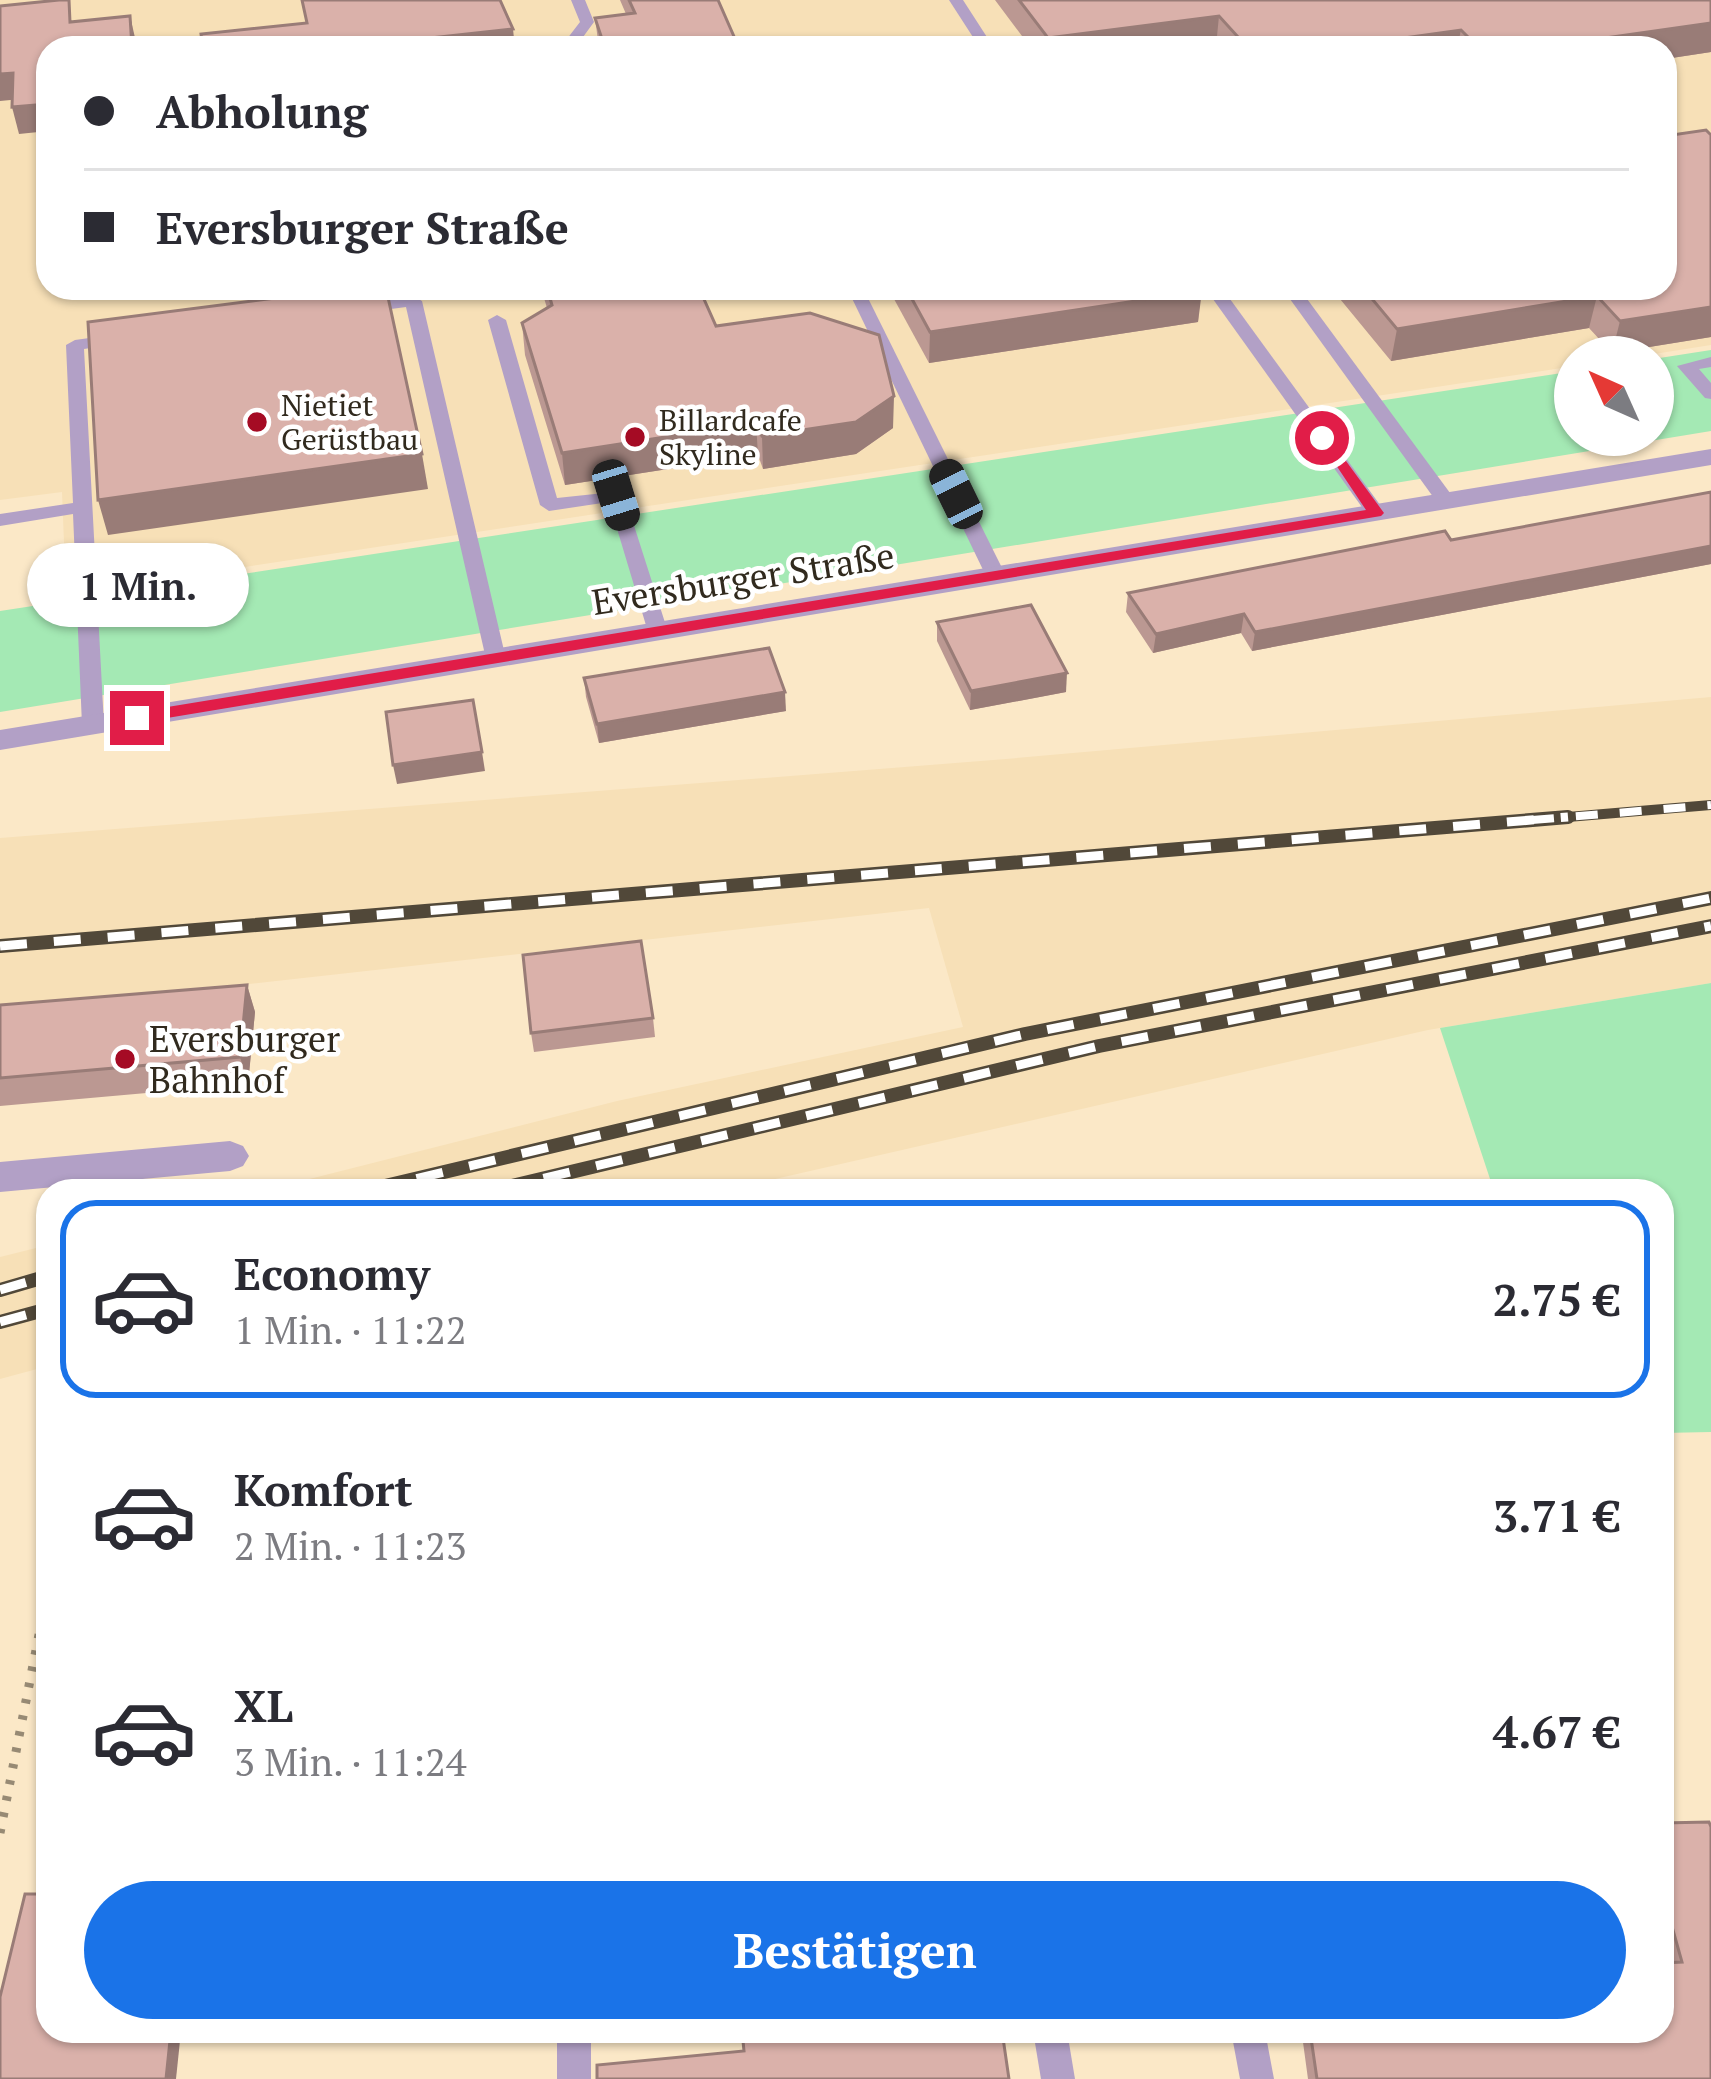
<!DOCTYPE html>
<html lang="de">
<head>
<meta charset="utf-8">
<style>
  body { margin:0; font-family:"PT Serif",serif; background:#f2f2f3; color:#2b2b33; height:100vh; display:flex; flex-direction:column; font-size:45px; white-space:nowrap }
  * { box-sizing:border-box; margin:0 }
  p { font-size:39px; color:#7c7c81 }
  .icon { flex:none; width:66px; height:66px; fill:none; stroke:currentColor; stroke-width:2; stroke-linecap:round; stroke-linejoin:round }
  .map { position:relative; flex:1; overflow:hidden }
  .drawer { position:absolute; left:36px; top:1179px; width:1638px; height:864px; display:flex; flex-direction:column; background:#fff; border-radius:36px; box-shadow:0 3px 9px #0004 }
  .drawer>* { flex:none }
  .hud { position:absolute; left:36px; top:36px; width:1641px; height:264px; border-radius:36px; box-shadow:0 3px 9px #0004; display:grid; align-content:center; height:264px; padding:0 48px; background:#fff }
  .needle { width:78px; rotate:315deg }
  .controls { position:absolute; left:1554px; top:336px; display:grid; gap:24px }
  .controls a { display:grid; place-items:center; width:120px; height:120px; border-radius:50%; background:#fff; box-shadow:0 3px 9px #0004; font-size:60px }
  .end { position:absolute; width:54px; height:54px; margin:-27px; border:15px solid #e11d48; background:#fff; box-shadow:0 0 0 6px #fff }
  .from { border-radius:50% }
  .bubble { position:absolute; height:84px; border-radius:42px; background:#fff; box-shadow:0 3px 9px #0004; font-size:39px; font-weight:600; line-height:84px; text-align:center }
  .car { position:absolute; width:36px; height:72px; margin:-36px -18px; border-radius:15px; box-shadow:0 0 9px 3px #0007; background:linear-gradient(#222 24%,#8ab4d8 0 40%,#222 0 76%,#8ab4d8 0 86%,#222 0) }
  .hud b { display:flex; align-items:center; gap:42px; height:114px; font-size:45px }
  .hud b+b { border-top:3px solid #e1e1e2 }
  .hud i { width:30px; height:30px; background:#2b2b33 }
  ul { padding:21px 0 0; list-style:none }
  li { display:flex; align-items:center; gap:36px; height:198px; margin:0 24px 18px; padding:0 24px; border:6px solid transparent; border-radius:36px }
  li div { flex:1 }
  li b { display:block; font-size:45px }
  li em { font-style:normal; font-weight:600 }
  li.active { border-color:#1a73e8 }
  li>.icon { width:108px; height:108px; stroke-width:1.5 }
  .cta { display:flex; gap:24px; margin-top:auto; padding:24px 48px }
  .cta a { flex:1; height:138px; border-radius:72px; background:#1a73e8; color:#fff; font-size:48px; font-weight:600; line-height:138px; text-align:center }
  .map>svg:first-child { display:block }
</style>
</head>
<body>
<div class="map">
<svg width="1711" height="2079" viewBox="0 0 1711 2079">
  <rect width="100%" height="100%" fill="#fbe8c7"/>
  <g fill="#f7e0b7" fill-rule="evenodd">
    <path d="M0 0H1711V345L1635 357H1575V366L66 594 62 492 0 500ZM48 48H1665V288H48Z"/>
    <path d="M1711 697V983L1428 1030 722 1191H262L617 1101 963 1027 929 908 0 1012V838L1006 759Z"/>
    <path d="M48 1245V1366L0 1379V1257Z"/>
  </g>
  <g fill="#a4e9b4">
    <path d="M1711 350V431L0 712V611L1575 371V435H1653V359Z"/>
    <path d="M1711 983V1432L1662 1433V1191H1494L1440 1028Z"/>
  </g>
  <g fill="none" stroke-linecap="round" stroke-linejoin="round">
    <path stroke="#978a74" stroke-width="9" stroke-dasharray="4.5 12" stroke-linecap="butt" d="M0 1833 48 1589"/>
    <g fill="#b2a0c6" fill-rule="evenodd">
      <path d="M571 0H585L594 22 575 48H560L580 22Z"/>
      <path d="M949 0H963L994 48H980Z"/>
      <path d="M847 288H863L1006 576 1003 580 996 582 986 576Z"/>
      <path d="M1205 288H1222L1383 509V517H1369Z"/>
      <path d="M1282 288H1299L1453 497V505H1439Z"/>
      <path d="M413 296 422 301 506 659 496 665 486 659 406 307 361 313 352 308 361 303Z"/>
      <path d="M497 315 506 320 557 498 623 491 668 632 665 636H651L648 632 609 502 549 511 540 505 488 320Z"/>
      <path d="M118 334 124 335V343L84 349 104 725 93 732 82 725 73 514 0 526V514L73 503 66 345 75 340Z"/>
      <path d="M1711 357V367L1699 369 1711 383V399L1705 398 1677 366Z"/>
      <rect x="557" y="2031" width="34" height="48"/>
      <path d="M1033 2031H1067L1075 2079H1041Z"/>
      <path d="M1231 2031H1265L1274 2079H1240Z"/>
    </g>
    <g fill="#b2a0c6" fill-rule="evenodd">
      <path d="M1711 449V465L0 750V730Z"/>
      <path d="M230 1141 243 1146 249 1156 243 1166 230 1171 0 1192V1162Z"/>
    </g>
    <g stroke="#514839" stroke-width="10">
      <path id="rail-far1" d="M1532 820 1711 805"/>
    </g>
    <g stroke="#514839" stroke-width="14">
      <g id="rail">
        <path d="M0 946 1568 817"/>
        <path d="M364 1191 1025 1034 1711 898"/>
        <path d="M491 1191 1099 1046 1711 926"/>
        <path d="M0 1290 48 1276"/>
        <path d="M0 1322 48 1309"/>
      </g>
    </g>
    <use href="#rail-far1" stroke="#fff" stroke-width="8" stroke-dasharray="22" stroke-linecap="butt"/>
    <use href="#rail" stroke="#fff" stroke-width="9" stroke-dasharray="27" stroke-linecap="butt"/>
  </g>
  <g fill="#bb9892">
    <path d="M620 0H718L739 48H599L595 18 626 14Z"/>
    <path d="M995 0H1711V52L1665 59V48H1217L1216 46 1031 48Z"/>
    <path d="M1711 135V337L1612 353 1589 328 1391 361 1331 288H1665Z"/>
    <path d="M541 288H699L716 326 893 428 856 454 763 469 758 455 565 485 525 355 522 323 547 308Z"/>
    <path d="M888 288H1201L1198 322 929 363Z"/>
    <path d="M1711 492V564L1252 651 1241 633 1153 653 1126 612 1128 593 1451 540Z"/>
    <path d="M937 622 1066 692 970 710 937 641Z"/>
    <path d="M584 678 786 711 599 743 586 697Z"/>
    <path d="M247 985 255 1012 248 1084 0 1106V1005Z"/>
    <path d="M653 1018 655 1037 534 1052 531 1033Z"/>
    <path d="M1662 1823 1711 2079H1308L1302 2035 1303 2031H1662L1666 1963 1662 1947Z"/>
  </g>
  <g fill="#997c77">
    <path d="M130 16 136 42 137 48H132Z"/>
    <path d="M1219 16 1216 46 1048 48V38Z"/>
    <path d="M1711 23V52L1665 59V48H1535Z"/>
    <path d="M513 29 515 48H422L421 39Z"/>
    <path d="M1461 30 1457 48H1332Z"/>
    <path d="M13 73 21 99 0 101V74Z"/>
    <path d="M48 104V131L19 134 12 107Z"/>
    <path d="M1202 291 1198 322 929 363 930 332Z"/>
    <path d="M1597 296 1589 328 1391 361 1397 329Z"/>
    <path d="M1711 307V337L1612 353 1620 321Z"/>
    <path d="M894 396 893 428 856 454 763 469 762 436Z"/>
    <path d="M756 423 758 455 565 485 562 453Z"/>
    <path d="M422 454 428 489 108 535 98 500Z"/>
    <path d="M1711 546V564L1252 651 1255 632Z"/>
    <path d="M1244 614 1241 633 1153 653 1156 634Z"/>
    <path d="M1067 673 1066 692 970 710 971 691Z"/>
    <path d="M785 692 786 711 599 743 597 724Z"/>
    <path d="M482 752 485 771 397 784 393 765Z"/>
    <path d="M247 985 255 1012 248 1084 240 1057Z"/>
    <path d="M171 2031H181L176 2079H166Z"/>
  </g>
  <g fill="#dab1aa" stroke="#997c77" stroke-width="3">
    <path d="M59 0H69L70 22 130 16 132 48H48V104L12 107 13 73 0 74V6Z"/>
    <path d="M302 0H500L513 29 421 39 424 48H203L201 34 307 23Z"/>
    <path d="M629 0H718L739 48H605L595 18 635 13Z"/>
    <path d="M1019 0H1711V23L1535 48H1479L1461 30 1332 48H1248L1219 16 1048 38Z"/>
    <path d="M1706 130 1711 135V307L1620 321 1597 296 1397 329 1363 288H1665V136Z"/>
    <path d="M354 288H386L422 454 98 500 88 322Z"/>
    <path d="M547 288H699L716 326 810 313 879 335 894 396 856 422 762 436 756 423 562 453 522 323 552 305Z"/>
    <path d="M906 288H1201L1202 291 930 332Z"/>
    <path d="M1711 492V546L1255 632 1244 614 1156 634 1128 593 1445 531 1451 540Z"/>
    <path d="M1031 605 1067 673 971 691 937 622Z"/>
    <path d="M769 648 785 692 597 724 584 678Z"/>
    <path d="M473 700 482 752 393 765 386 712Z"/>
    <path d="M641 941 653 1018 531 1033 523 955Z"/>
    <path d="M247 985 240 1057 0 1078V1005Z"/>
    <path d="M1444 1182 1447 1191H1322V1188Z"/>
    <path d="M1709 1822 1711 1827V2079H1317L1310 2031H1662V1963L1682 1962 1662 1891V1823Z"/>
    <path d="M25 1894H48V2031H171L166 2079H0V1997Z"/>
    <path d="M742 2031H1002L1009 2079H597V2065L744 2051Z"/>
  </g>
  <path fill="#e11d48" d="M1316 435H1327L1384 513 1381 516 137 723 129 718 137 712 1366 510Z"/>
  <g fill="#a50b24" stroke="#fff" stroke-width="4.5">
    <circle cx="257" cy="422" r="12"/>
    <circle cx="635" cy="437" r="12"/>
    <circle cx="125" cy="1059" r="12"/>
  </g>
  <g text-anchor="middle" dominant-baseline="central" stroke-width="9" stroke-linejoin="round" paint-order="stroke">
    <g font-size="30" fill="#312a1e" stroke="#fff" text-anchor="start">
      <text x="281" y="405">Nietiet<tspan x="281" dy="34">Gerüstbau</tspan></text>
      <text x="659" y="420">Billardcafe<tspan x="659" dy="34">Skyline</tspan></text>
    </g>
    <g font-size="36" fill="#312a1e" stroke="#fff">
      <text transform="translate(743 578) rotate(-9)">Eversburger Straße</text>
    </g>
    <g font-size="36" fill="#312a1e" stroke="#fff" text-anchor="start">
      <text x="149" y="1038">Eversburger<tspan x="149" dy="41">Bahnhof</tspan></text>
    </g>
  </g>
</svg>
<div class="controls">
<a><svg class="needle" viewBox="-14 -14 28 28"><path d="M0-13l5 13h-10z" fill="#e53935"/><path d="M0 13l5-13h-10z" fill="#7c7c81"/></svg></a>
</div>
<i class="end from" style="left:1322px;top:438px"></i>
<i class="end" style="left:137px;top:718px"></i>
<div class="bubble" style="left:27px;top:543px;width:222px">1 Min.</div>
<i class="car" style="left:956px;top:494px;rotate:334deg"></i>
<i class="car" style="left:616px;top:495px;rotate:163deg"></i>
<div class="hud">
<b><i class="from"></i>Abholung</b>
<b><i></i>Eversburger Straße</b>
</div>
<section class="drawer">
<ul>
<li class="active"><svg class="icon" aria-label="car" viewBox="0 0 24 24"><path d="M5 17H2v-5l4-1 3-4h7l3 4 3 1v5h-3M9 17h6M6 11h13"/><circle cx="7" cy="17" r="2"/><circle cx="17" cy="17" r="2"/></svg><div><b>Economy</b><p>1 Min. · 11:22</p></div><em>2.75 €</em></li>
<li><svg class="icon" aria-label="car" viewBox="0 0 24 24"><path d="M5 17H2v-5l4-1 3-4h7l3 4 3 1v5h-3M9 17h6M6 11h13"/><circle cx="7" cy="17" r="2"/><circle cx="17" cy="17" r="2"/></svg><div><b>Komfort</b><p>2 Min. · 11:23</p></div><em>3.71 €</em></li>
<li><svg class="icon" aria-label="car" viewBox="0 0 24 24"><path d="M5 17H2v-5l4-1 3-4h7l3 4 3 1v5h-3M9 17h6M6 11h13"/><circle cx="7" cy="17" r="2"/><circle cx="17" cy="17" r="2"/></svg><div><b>XL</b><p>3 Min. · 11:24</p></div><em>4.67 €</em></li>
</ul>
<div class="cta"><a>Bestätigen</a></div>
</section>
</div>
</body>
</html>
